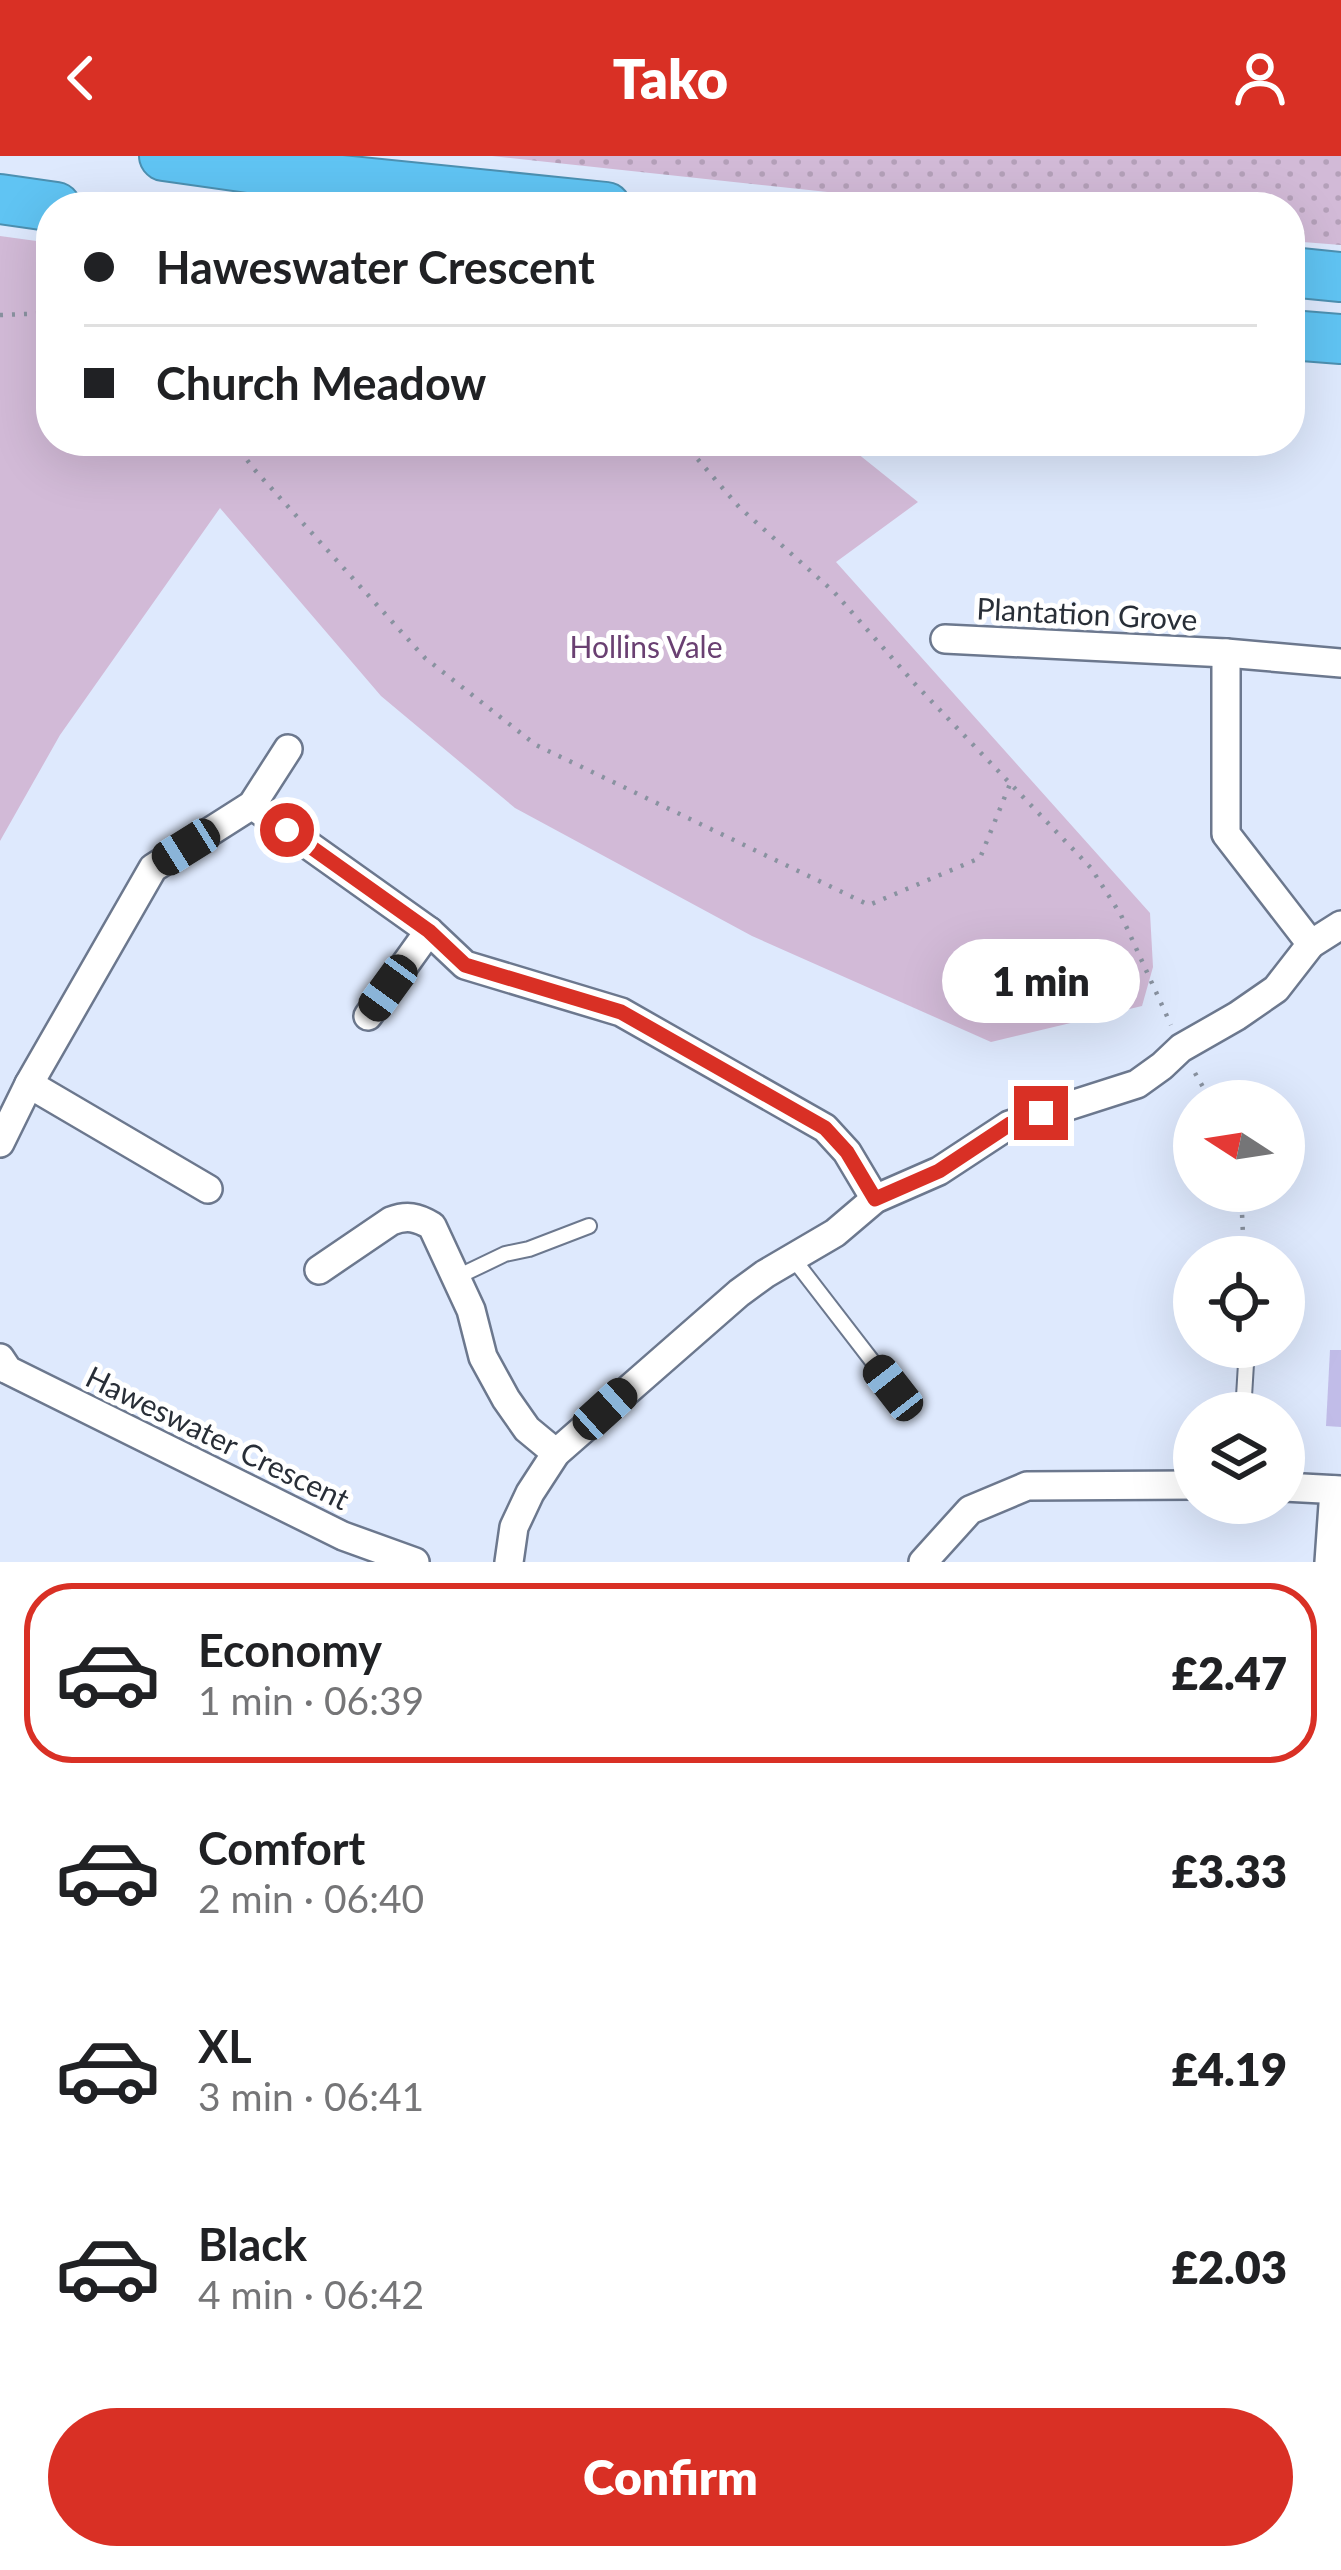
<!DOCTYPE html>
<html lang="en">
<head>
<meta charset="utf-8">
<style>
  body { margin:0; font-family:Lato,sans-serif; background:#f6f6f6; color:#202124; height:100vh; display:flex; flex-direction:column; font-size:45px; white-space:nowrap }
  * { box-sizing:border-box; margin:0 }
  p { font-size:39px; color:#757577 }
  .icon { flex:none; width:66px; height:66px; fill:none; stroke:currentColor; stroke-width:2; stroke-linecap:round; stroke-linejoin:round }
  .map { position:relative; height:1406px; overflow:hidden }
  .details { display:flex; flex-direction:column; background:#fff; flex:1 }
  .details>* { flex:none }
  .top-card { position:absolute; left:36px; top:36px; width:1269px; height:264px; border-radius:48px; box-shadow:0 12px 48px #0002; display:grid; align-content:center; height:264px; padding:0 48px; background:#fff }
  .needle { width:78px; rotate:282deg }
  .tools { position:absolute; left:1173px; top:924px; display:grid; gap:24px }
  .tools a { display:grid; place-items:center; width:132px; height:132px; border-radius:50%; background:#fff; box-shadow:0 12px 48px #0002; font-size:60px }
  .end { position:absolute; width:54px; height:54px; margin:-27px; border:15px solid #d93025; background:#fff; box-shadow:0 0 0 6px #fff }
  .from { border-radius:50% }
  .bubble { position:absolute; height:84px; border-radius:42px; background:#fff; box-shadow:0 12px 48px #0002; font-size:39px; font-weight:800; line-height:84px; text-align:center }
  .car { position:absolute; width:36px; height:72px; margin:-36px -18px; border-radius:15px; box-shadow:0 0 9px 3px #0007; background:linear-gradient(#222 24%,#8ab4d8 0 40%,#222 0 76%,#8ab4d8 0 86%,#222 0) }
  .top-card b { display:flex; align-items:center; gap:42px; height:114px; font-size:45px }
  .top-card b+b { border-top:3px solid #e0e0e0 }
  .top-card i { width:30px; height:30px; background:#202124 }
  ul { padding:21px 0 0; list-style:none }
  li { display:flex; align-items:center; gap:36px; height:180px; margin:0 24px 18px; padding:0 24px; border:6px solid transparent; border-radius:48px }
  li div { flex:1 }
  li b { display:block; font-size:45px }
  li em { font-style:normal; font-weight:800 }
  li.on { border-color:#d93025 }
  li>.icon { width:108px; height:108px; stroke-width:1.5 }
  .button { display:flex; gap:24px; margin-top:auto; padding:24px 48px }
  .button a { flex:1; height:138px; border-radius:72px; background:#d93025; color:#fff; font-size:48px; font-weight:800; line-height:138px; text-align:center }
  header { display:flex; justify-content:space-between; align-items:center; height:156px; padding:0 48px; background:#d93025; color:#fff; font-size:54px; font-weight:800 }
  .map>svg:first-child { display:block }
</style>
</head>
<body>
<header><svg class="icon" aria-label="back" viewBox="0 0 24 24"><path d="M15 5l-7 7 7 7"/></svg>Tako<svg class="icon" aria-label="person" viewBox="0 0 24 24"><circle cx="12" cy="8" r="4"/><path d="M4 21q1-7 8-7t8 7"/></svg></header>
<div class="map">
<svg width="1341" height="1406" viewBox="0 0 1341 1406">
  <defs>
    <pattern id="grass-dots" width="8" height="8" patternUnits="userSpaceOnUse" patternTransform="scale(3)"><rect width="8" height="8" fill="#d2bad7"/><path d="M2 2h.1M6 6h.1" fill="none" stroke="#b4a0b9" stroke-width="1.8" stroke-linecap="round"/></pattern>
  </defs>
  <rect width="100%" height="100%" fill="#dee9fd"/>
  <path fill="url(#grass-dots)" d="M492 0H1341V89L1290 85V51H968Z"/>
  <path fill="#d2bad7" d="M0 80 51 87V285H842L918 346 836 406 1150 757 1153 811 1142 850 991 886 752 780 515 652 381 540 220 352 60 579 0 685Z"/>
  <path fill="#c1bce8" d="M1330 1194H1341V1271L1326 1270Z"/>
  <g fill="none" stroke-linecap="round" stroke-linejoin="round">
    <g stroke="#6c788e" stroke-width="18">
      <g id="service">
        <path d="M792 1101 893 1232"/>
        <path d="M457 1121 505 1098 529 1093 589 1070"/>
        <path d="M1243 1257 1247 1191"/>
      </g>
    </g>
    <g stroke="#6c788e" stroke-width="32">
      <g id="minor">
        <path d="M945 483 1226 497 1341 507"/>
        <path d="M1226 497V678L1311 788"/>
        <path d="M252 649 429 775 465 809 621 856 825 972 847 996 875 1043"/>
        <path d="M368 860 429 775"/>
        <path d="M29 928 208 1033"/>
        <path d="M0 987 29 928 153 712 252 649 288 593"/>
        <path d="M319 1114 391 1065C407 1059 417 1061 432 1070L471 1154 483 1201 506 1243 527 1273 556 1297"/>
        <path d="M0 1202 8 1214 343 1380 415 1406"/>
        <path d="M1284 1331 1341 1334"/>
        <path d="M509 1406 514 1371 530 1337 556 1297 739 1137 765 1118 835 1077 875 1043 939 1015 1009 969 1137 928 1162 910 1181 892 1237 860 1276 833 1311 788 1341 769"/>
        <path d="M923 1406 970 1354 1027 1330 1194 1329"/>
        <path d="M1329 1406 1334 1334"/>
      </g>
    </g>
    <g stroke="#4c90b1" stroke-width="52">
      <g id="motorway">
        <path d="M164 0 312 21 606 51"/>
        <path d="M0 43 56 51"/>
        <path d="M1290 116 1341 121"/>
        <path d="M1290 179 1341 183"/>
      </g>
    </g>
    <g stroke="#8992a0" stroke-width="4.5" stroke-dasharray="3 9" stroke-linecap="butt">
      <path d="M0 159 51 157"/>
      <path d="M233 285 253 312 425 502 536 589 869 749 980 702 1010 628"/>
      <path d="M682 285 739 351 834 436 915 528 1091 712 1121 759 1171 869"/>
      <path d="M1195 917 1211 945"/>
      <path d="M1241 1035 1244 1101"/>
    </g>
    <use href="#service" stroke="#fff" stroke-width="14"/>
    <use href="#minor" stroke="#fff" stroke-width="27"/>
    <use href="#motorway" stroke="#60c4f3" stroke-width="48"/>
  </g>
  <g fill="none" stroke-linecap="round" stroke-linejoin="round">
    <path stroke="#d93025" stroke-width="15" d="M287 674 429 775 465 809 621 856 825 972 847 996 875 1043 939 1015 1010 968 1041 957"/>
  </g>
  <g text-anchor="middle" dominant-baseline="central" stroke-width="10" stroke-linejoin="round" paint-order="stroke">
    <g font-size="30" fill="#282e37" stroke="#fff">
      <text transform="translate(1087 457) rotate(3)">Plantation Grove</text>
      <text transform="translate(218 1281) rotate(26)">Haweswater Crescent</text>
    </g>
    <g font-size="30" fill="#6a4072" stroke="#fff">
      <text x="646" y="490">Hollins Vale</text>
    </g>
  </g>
</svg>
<div class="tools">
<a><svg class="needle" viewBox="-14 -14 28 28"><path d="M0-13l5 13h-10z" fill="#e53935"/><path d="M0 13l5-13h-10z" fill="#757577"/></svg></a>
<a><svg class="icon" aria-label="locate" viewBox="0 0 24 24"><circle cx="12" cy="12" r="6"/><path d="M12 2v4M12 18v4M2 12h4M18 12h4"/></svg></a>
<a><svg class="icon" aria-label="layers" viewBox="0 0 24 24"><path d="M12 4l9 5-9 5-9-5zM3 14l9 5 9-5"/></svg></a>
</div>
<i class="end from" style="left:287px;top:674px"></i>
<i class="end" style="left:1041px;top:957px"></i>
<div class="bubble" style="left:942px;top:783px;width:198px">1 min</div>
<i class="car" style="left:186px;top:691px;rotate:238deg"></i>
<i class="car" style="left:388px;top:832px;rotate:216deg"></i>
<i class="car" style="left:893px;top:1232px;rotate:322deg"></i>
<i class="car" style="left:605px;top:1253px;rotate:48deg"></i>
<div class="top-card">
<b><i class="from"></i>Haweswater Crescent</b>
<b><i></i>Church Meadow</b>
</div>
</div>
<section class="details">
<ul>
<li class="on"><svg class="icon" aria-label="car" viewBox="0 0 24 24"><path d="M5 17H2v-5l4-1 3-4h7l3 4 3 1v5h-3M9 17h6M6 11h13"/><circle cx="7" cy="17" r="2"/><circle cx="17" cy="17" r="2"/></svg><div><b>Economy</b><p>1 min · 06:39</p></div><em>£2.47</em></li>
<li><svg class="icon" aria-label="car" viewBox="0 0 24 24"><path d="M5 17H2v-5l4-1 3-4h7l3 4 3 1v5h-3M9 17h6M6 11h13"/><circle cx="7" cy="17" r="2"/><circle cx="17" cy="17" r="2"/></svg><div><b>Comfort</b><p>2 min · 06:40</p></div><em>£3.33</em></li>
<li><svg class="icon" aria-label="car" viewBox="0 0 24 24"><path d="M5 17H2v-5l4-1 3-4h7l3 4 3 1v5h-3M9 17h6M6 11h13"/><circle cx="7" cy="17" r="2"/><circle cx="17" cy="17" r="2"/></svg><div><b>XL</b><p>3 min · 06:41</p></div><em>£4.19</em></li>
<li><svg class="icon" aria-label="car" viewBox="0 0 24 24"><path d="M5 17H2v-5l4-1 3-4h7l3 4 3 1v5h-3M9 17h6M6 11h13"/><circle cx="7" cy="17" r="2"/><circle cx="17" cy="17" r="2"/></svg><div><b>Black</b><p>4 min · 06:42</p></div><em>£2.03</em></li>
</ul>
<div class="button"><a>Confirm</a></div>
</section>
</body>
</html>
